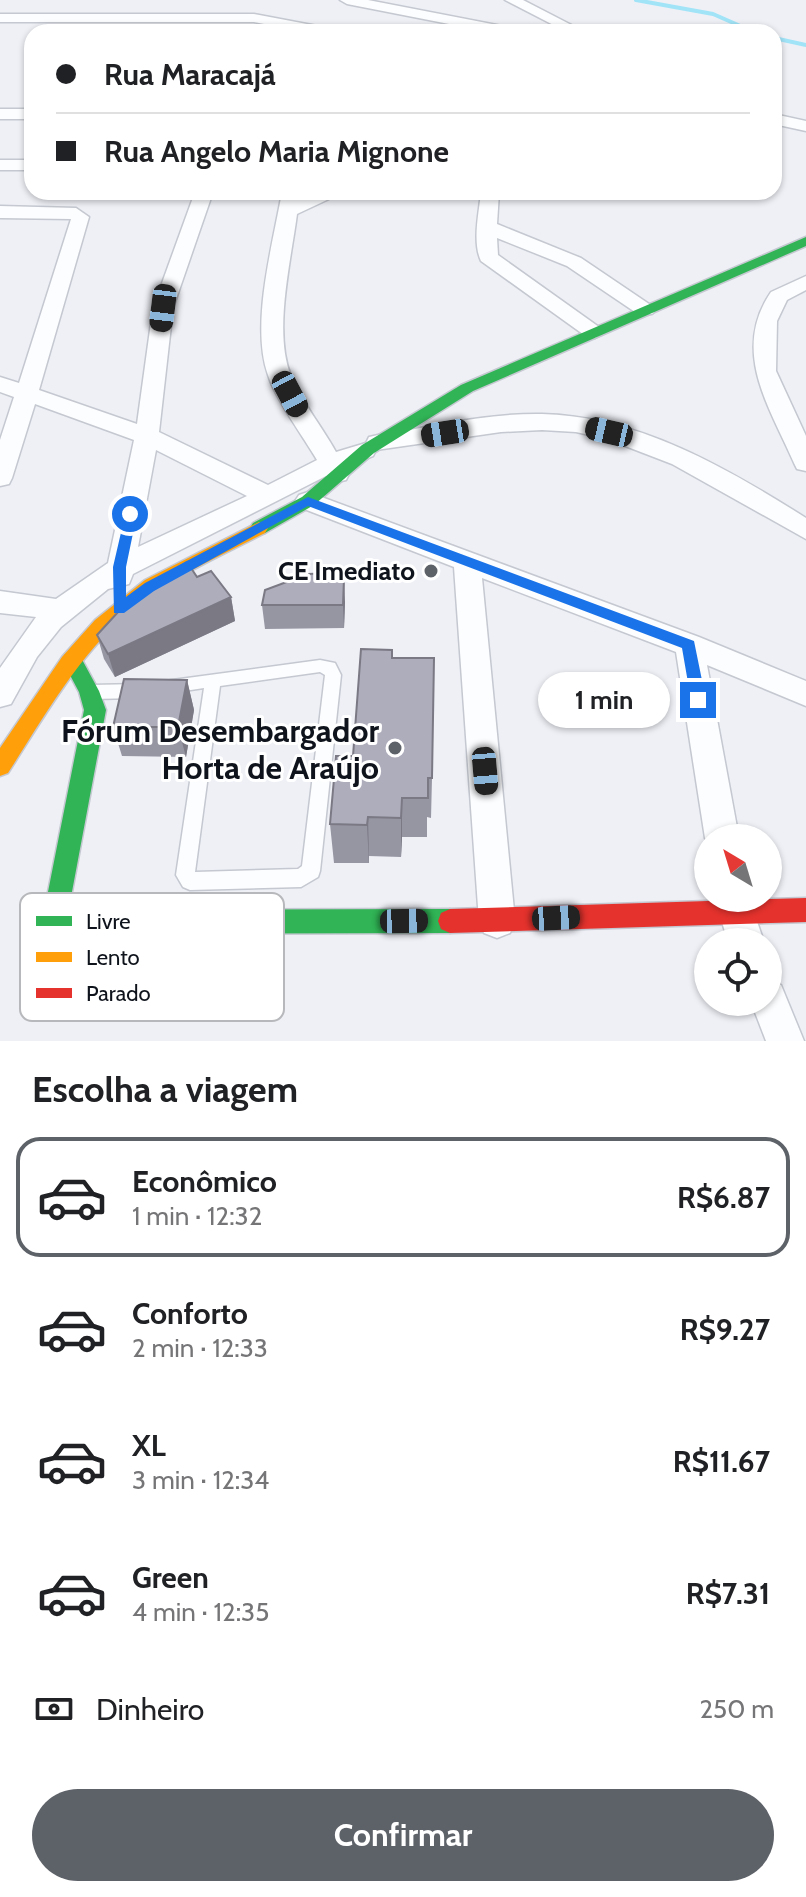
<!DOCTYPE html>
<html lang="pt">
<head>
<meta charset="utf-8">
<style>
  body { margin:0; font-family:Cabin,sans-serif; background:#f2f2f2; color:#202124; height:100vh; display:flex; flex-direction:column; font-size:30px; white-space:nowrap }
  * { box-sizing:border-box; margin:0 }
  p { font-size:26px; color:#757577 }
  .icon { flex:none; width:44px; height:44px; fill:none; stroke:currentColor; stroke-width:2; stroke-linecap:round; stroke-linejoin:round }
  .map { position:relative; height:1041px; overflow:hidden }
  .drawer { display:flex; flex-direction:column; background:#fff; flex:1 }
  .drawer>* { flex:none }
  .guide { position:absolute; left:24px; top:24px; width:758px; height:176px; border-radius:24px; box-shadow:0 2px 6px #0004; display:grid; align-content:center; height:176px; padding:0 32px; background:#fff }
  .needle { width:52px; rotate:322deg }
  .controls { position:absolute; left:694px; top:824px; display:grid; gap:16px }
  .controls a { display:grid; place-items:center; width:88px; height:88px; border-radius:50%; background:#fff; box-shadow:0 2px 6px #0004; font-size:40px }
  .end { position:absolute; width:36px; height:36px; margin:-18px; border:10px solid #1a73e8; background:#fff; box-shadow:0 0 0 4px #fff }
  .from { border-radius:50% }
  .bubble { position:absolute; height:56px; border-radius:28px; background:#fff; box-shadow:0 2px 6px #0004; font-size:26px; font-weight:800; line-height:56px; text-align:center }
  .car { position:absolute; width:24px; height:48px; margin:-24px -12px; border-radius:10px; box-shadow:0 0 6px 2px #0007; background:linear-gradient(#222 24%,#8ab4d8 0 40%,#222 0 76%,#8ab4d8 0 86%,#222 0) }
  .guide b { display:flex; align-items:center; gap:28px; height:76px; font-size:30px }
  .guide b+b { border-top:2px solid #e0e0e0 }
  .guide i { width:20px; height:20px; background:#202124 }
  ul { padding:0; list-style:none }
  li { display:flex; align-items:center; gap:24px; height:120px; margin:0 16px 12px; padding:0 16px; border:4px solid transparent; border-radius:24px }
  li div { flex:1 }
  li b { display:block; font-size:30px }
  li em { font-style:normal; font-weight:800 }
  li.selected { border-color:#5d6168 }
  li>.icon { width:72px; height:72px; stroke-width:1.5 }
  h2 { padding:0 32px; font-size:36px; line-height:96px }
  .pay { display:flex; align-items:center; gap:20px; height:88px; padding:0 32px; font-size:30px }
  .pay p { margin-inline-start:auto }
  .primary-button { display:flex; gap:16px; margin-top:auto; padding:16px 32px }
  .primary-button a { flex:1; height:92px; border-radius:48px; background:#5d6168; color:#fff; font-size:32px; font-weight:800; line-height:92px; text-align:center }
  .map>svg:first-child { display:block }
</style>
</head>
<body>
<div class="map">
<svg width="806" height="1041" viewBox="0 0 806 1041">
  <rect width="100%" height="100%" fill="#eef0f6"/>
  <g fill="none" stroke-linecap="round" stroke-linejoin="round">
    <g stroke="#a1e3f7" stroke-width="4">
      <path d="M636 0 713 14 754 32"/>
      <path d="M774 38 806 45"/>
    </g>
    <g stroke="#c5c8d0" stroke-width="3">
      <g id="lane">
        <path d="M320 660 335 663 341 675 320 871 318 877 301 887 190 890 183 887 176 875 204 688 171 693 165 691 163 686 165 681ZM320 672 325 675 302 866 298 869 195 872 220 686Z"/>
        <path d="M139 684 145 686 147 691 145 696 139 698 92 699 86 697 84 692 86 687 92 685Z"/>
      </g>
    </g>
    <g stroke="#c5c8d0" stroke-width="3">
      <g id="street">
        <path d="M340 0H368L512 28 519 32H490L347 4Z"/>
        <path d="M505 0H523L585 32H567Z"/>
        <path d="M0 14H254L328 28 335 32H305L254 22H0Z"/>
        <rect x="0" y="109" width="32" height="10"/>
        <path d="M774 114 806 121V131L774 124Z"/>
        <rect x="0" y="160" width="32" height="10"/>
        <path d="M195 192H213L173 308 159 432 268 485 317 460C303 436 276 400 268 375 250 324 273 244 282 192H300L299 200 319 192H344L297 214C291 261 273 332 291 376 302 402 322 427 336 452L366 443 369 437 378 435C432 427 487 413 542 414 638 416 727 468 806 518V539L672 464 607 439 576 432 542 430 501 432 376 450 373 456 345 467 349 474 346 480 337 482 326 476 133 574 129 584 108 589 61 627 37 657 11 704 0 707V668L36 617 0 613V591L56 599 108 563 134 440 35 404 12 478 9 484 0 486V440L14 397 0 392V377L19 383 71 219 0 218V206L76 208 89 217 39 390 137 424 153 308ZM156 450 247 496 138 547Z"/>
        <path d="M481 192H499L497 224 581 258 652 306 656 310 652 314H638L567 266 497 238 498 255 606 332 595 338 587 337 481 261C472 242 479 213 481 192Z"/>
        <path d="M806 276V290L787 300 777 321 776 371 806 436V471L797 469 794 463C769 406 731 351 771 292Z"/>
        <path d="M308 492 699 637 806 681V706L707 665 739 838H708V844L705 838 676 652 482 578 515 921 510 933 497 938 484 933 479 921 454 567 299 507 295 501 299 495Z"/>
        <path d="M715 898H749L764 942H728Z"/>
        <path d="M768 979 781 985 804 1041H766L751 1002H768Z"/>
      </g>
    </g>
    <g stroke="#c5c8d0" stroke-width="3">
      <g id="fast">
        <path d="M806 237V246L473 391 374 453 314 505 265 533 259 534 250 528 253 523 302 497 362 445 461 385Z"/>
        <path d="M72 652 79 654 99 691 106 710 71 897 79 910 450 909 459 913 462 921 459 929 450 933 75 934C57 927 54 914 47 897L84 710 79 692 62 660 65 654Z"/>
      </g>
    </g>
    <g stroke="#c5c8d0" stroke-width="3">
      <path id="slow" d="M259 522 268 528 265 533C224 554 181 573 143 601 84 645 47 712 8 773L0 776V748L62 657 95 620 145 580Z"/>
    </g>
    <g stroke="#c5c8d0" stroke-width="3">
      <path id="jam" d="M806 898V922L450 933 441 929 438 921 441 913 450 909Z"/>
    </g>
    <use href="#lane" fill="#fcfdfe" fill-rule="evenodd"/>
    <use href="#street" fill="#fcfdfe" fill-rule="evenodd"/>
    <use href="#fast" fill="#30b455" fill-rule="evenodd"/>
    <use href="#slow" fill="#ff9f0a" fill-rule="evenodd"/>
    <use href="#jam" fill="#e5322d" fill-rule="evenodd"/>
  </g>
  <g fill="#9695a2">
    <path d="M331 573V578L345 602 344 628 265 629 262 605Z"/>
    <path d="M197 577 231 597 235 621 115 677 104 659 97 635Z"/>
    <path d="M392 658 432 778 431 818 427 817V837H402L401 857 369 856V863H334L330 824 353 756Z"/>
    <path d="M187 680 194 710 186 757 122 756 113 727Z"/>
  </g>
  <g fill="#7a7984">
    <path d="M344 578 345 602 344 628 343 605Z"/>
    <path d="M231 597 235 621 115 677 108 654Z"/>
    <path d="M187 680 194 710 186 757 178 727Z"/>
    <path d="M402 798V837L401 857V818Z"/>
    <path d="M368 817 369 856V863L367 825Z"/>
  </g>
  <g fill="#aeadbc" stroke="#7a7984" stroke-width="2">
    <path d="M187 562 197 577 211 571 231 597 108 654 97 635 130 599Z"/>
    <path d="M331 573 330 578H344L343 605H262L265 590 308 574Z"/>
    <path d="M361 649 392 650V658H434L432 778H428V798H402L401 818 368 817 367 825 330 824 336 756H353Z"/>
    <path d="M124 679 187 680 178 727H113Z"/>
  </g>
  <path fill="#1a73e8" d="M308 497 694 641 706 700 704 704 698 706 691 700 682 648 308 506 154 591 124 613H114L113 567 126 511 130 510 137 514 126 567V597L145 583Z"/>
  <g fill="#5d6168" stroke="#fff" stroke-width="3">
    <circle cx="431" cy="571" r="8"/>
    <circle cx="395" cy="748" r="8"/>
  </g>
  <g text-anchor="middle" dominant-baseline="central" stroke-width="6" stroke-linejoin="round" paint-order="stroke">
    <g font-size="26" font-weight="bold" fill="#0f141c" stroke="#fff" text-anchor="end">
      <text x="415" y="571">CE Imediato</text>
    </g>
    <g font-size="32" font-weight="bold" fill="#0f141c" stroke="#fff" text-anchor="end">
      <text x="379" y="730">Fórum Desembargador<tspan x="379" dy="37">Horta de Araújo</tspan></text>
    </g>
  </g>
  <rect x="20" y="893" width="264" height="128" rx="12" fill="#fff" stroke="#b7b8bb" stroke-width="2"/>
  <rect x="36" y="916" width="36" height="10" fill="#30b455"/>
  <rect x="36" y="952" width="36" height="10" fill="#ff9f0a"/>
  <rect x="36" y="988" width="36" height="10" fill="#e5322d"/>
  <g font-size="22" fill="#0f141c">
    <text x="86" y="929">Livre</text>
    <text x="86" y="965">Lento</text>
    <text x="86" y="1001">Parado</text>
  </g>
</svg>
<div class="controls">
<a><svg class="needle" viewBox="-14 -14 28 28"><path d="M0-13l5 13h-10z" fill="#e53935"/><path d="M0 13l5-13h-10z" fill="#757577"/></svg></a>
<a><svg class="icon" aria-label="locate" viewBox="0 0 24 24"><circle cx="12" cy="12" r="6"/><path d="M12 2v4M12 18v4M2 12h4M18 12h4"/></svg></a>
</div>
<i class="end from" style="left:130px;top:514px"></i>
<i class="end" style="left:698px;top:700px"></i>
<div class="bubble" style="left:538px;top:672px;width:132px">1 min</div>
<i class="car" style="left:163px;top:308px;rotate:187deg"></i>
<i class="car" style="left:290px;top:394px;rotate:152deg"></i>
<i class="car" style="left:609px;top:432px;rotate:283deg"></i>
<i class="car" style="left:445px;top:433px;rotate:261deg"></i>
<i class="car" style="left:485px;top:771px;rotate:175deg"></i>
<i class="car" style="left:556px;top:918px;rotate:87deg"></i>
<i class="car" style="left:404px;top:921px;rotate:89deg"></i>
<div class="guide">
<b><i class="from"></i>Rua Maracajá</b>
<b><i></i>Rua Angelo Maria Mignone</b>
</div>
</div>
<section class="drawer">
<h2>Escolha a viagem</h2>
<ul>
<li class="selected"><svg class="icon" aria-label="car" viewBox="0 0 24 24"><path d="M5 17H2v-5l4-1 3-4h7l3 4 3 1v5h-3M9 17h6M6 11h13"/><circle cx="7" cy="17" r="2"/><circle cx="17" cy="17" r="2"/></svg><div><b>Econômico</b><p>1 min · 12:32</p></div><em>R$6.87</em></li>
<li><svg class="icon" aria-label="car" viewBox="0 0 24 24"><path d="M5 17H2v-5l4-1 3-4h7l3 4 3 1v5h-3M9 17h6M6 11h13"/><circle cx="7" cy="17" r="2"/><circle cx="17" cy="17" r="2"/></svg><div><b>Conforto</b><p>2 min · 12:33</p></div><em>R$9.27</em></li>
<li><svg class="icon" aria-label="car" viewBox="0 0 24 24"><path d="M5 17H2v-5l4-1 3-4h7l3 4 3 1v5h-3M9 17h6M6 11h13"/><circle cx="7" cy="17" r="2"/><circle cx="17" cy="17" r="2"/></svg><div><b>XL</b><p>3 min · 12:34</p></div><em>R$11.67</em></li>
<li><svg class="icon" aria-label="car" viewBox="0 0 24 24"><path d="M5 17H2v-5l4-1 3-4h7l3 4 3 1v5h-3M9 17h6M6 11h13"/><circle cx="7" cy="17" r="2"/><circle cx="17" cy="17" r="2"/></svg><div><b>Green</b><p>4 min · 12:35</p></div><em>R$7.31</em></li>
</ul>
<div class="pay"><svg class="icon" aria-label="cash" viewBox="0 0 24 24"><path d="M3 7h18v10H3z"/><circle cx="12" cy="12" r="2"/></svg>Dinheiro<p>250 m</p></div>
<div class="primary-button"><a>Confirmar</a></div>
</section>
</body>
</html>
